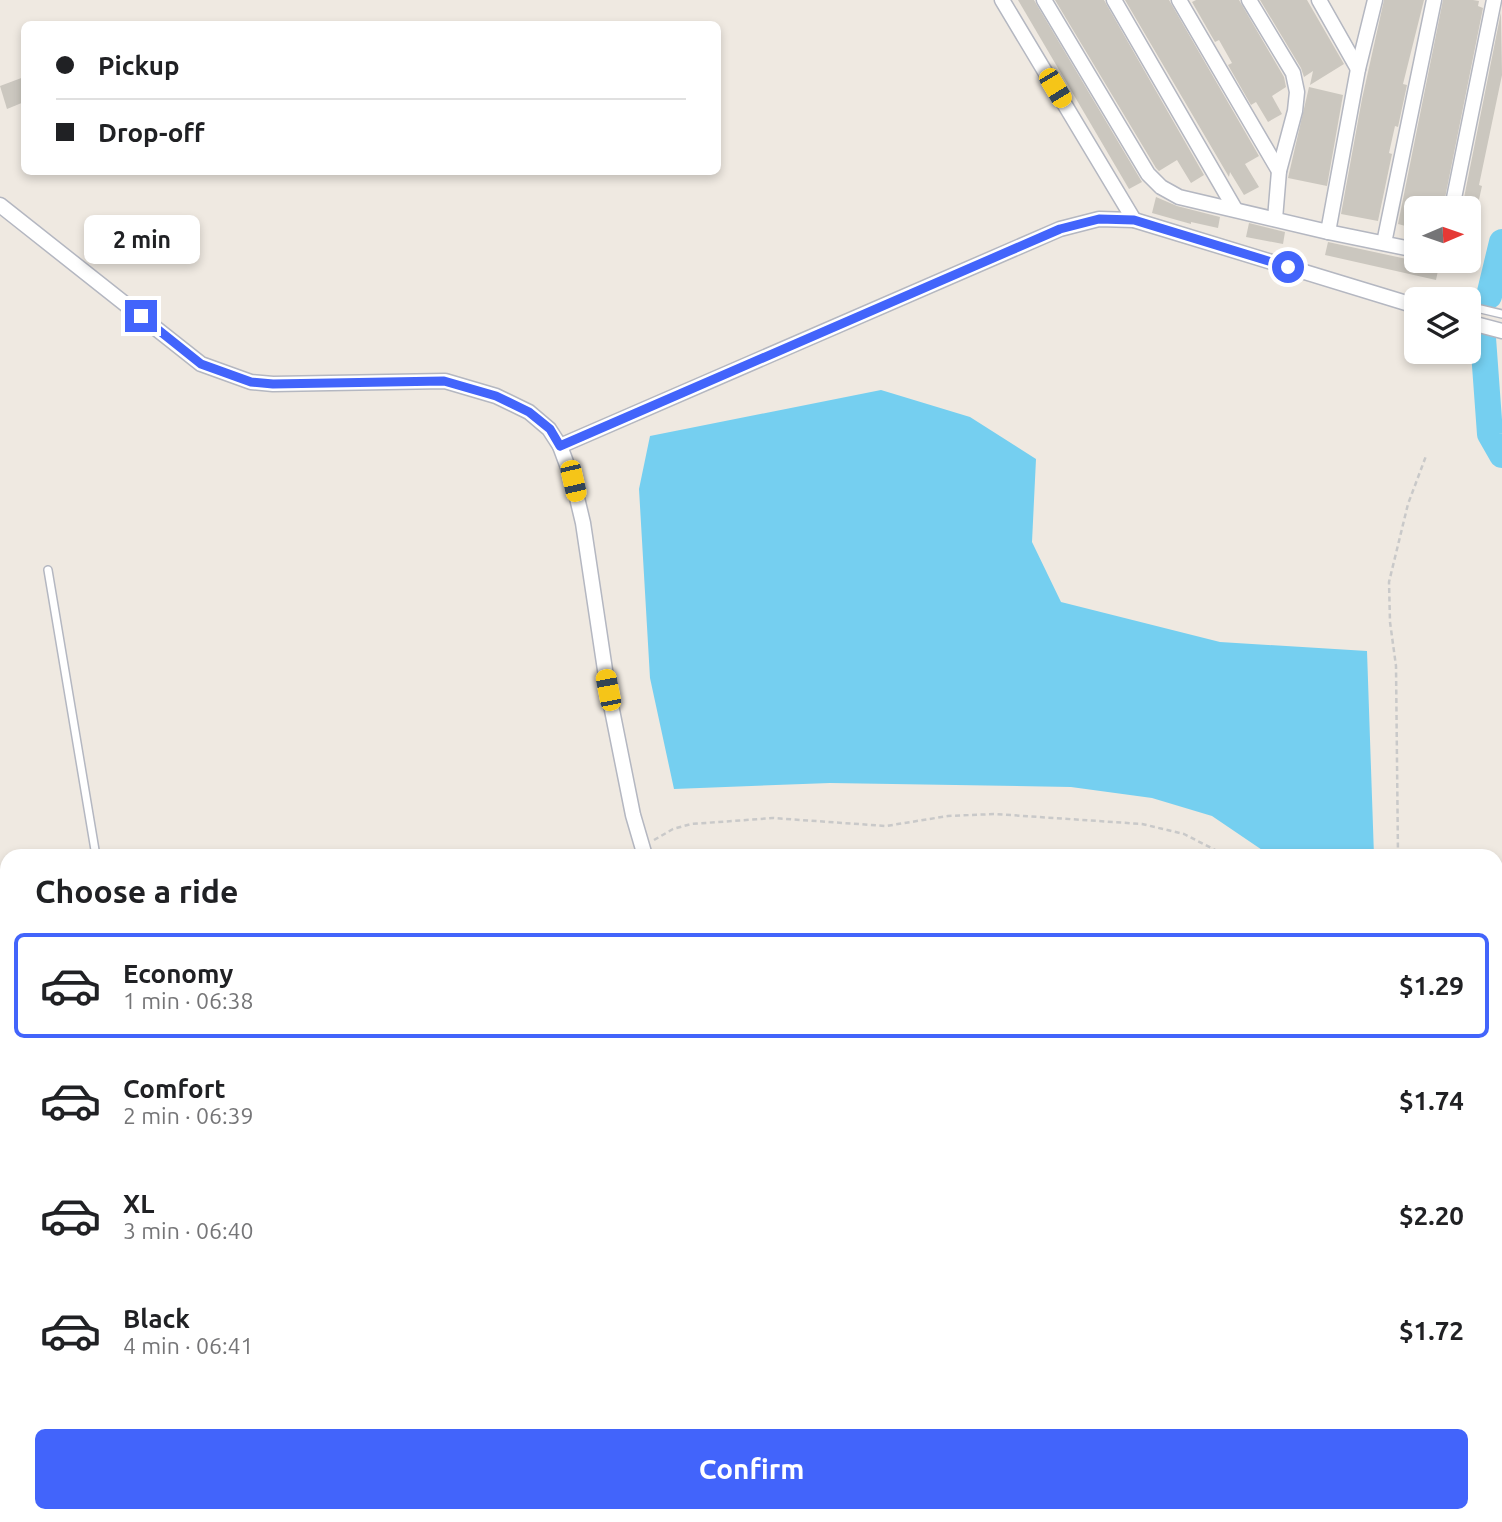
<!DOCTYPE html>
<html lang="en">
<head>
<meta charset="utf-8">
<style>
  body { margin:0; font-family:Ubuntu,sans-serif; background:#f6f6f6; color:#202124; height:100vh; display:flex; flex-direction:column; font-size:26px; white-space:nowrap }
  * { box-sizing:border-box; margin:0 }
  p { font-size:23px; color:#757577 }
  .icon { flex:none; width:38px; height:38px; fill:none; stroke:currentColor; stroke-width:2; stroke-linecap:round; stroke-linejoin:round }
  .map { position:relative; flex:1; overflow:hidden }
  .panel { position:absolute; left:0px; top:849px; width:1503px; height:674px; display:flex; flex-direction:column; background:#fff; border-radius:21px 21px 0 0; box-shadow:0 4px 10px #0003 }
  .panel>* { flex:none }
  .top-card { position:absolute; left:21px; top:21px; width:700px; height:154px; border-radius:10px; box-shadow:0 4px 10px #0003; display:grid; align-content:center; height:154px; padding:0 35px; background:#fff }
  .needle { width:46px; rotate:88deg }
  .fabs { position:absolute; left:1404px; top:196px; display:grid; gap:14px }
  .fabs a { display:grid; place-items:center; width:77px; height:77px; border-radius:10px; background:#fff; box-shadow:0 4px 10px #0003; font-size:35px }
  .end { position:absolute; width:32px; height:32px; margin:-16px; border:9px solid #4264fb; background:#fff; box-shadow:0 0 0 4px #fff }
  .from { border-radius:50% }
  .bubble { position:absolute; height:49px; border-radius:10px; background:#fff; box-shadow:0 4px 10px #0003; font-size:23px; font-weight:700; line-height:49px; text-align:center }
  .car { position:absolute; width:21px; height:42px; margin:-21px -10px; border-radius:9px; box-shadow:0 0 5px 2px #0007; background:linear-gradient(#f5c518 24%,#345 0 40%,#f5c518 0 76%,#345 0 86%,#f5c518 0) }
  .top-card b { display:flex; align-items:center; gap:24px; height:66px; font-size:26px }
  .top-card b+b { border-top:2px solid #e0e0e0 }
  .top-card i { width:18px; height:18px; background:#202124 }
  ul { padding:0; list-style:none }
  li { display:flex; align-items:center; gap:21px; height:105px; margin:0 14px 10px; padding:0 21px; border:4px solid transparent; border-radius:10px }
  li div { flex:1 }
  li b { display:block; font-size:26px }
  li em { font-style:normal; font-weight:700 }
  li.selected { border-color:#4264fb }
  li>.icon { width:63px; height:63px; stroke-width:1.5 }
  h2 { padding:0 35px; font-size:32px; line-height:84px }
  .action { display:flex; gap:14px; margin-top:auto; padding:14px 35px }
  .action a { flex:1; height:80px; border-radius:10px; background:#4264fb; color:#fff; font-size:28px; font-weight:700; line-height:80px; text-align:center }
  .map>svg:first-child { display:block }
</style>
</head>
<body>
<div class="map">
<svg width="1502" height="1522" viewBox="0 0 1502 1522">
  <rect width="100%" height="100%" fill="#efe9e1"/>
  <path fill="#75cff0" d="M881 390 970 417 1036 459 1032 542 1061 602 1220 642 1367 651 1374 856H1271L1212 816 1152 798 1071 787 830 783 674 789 650 678 639 489 650 436Z"/>
  <g fill="none" stroke-linecap="round" stroke-linejoin="round">
    <g stroke="#75cff0" stroke-width="26">
      <path d="M1489 296 1502 242"/>
      <path d="M1483 338 1490 434 1502 455"/>
    </g>
  </g>
  <g fill="#cbc7bf">
    <path d="M1018 0H1034L1142 182 1129 189Z"/>
    <path d="M1055 0H1104L1204 175 1191 183 1177 160 1159 171 1156 168Z"/>
    <path d="M1125 0H1169L1259 156 1245 164 1259 187 1244 195 1230 172 1229 177Z"/>
    <path d="M1196 0H1239L1284 77 1286 87 1272 96 1282 114 1268 122 1256 102 1251 105 1228 65 1232 63 1219 40 1215 42 1192 2Z"/>
    <path d="M1260 0H1307L1344 64 1310 85 1313 71 1304 77 1301 68Z"/>
    <path d="M1384 0H1424L1403 84 1407 85 1398 127 1395 126 1389 153 1392 154 1378 221 1341 214 1362 99Z"/>
    <path d="M1443 0H1473L1479 1 1478 6 1483 8 1443 208 1418 205 1413 228 1398 224Z"/>
    <path d="M1501 12 1502 75 1479 185 1482 186 1478 204 1475 203 1474 208H1462Z"/>
    <path d="M24 77V102L7 109 0 86Z"/>
    <path d="M1309 87 1343 95 1327 186 1288 178Z"/>
    <path d="M1156 197 1177 206 1220 217 1218 228 1191 222V224L1152 213Z"/>
    <path d="M1249 223 1285 232 1283 244 1246 237Z"/>
    <path d="M1328 242 1416 261H1440L1436 280 1325 255Z"/>
  </g>
  <g fill="none" stroke-linecap="round" stroke-linejoin="round">
    <g stroke="#b4b7c1" stroke-width="10">
      <g id="lane">
        <path d="M1468 306 1502 314"/>
        <path d="M48 570 96 856"/>
        <path d="M208 1516 209 1522"/>
      </g>
    </g>
    <g stroke="#b4b7c1" stroke-width="17">
      <g id="street">
        <path d="M1002 0 1134 220"/>
        <path d="M1044 0 1148 174 1161 187 1179 197 1328 232 1358 69 1375 0"/>
        <path d="M1114 0 1235 209"/>
        <path d="M1179 0 1279 171"/>
        <path d="M1249 0 1293 73 1297 92 1295 111 1279 171 1275 219"/>
        <path d="M1319 0 1358 69"/>
        <path d="M0 205 201 364 251 382 273 384 445 381 496 396 529 412 549 429 560 446 573 481 583 523 608 690 633 815 645 856"/>
        <path d="M1452 208 1494 0"/>
        <path d="M1328 232 1416 250"/>
        <path d="M1384 243 1434 0"/>
        <path d="M1468 322 1502 331"/>
        <path d="M560 446 1060 229 1099 219 1134 220 1416 306"/>
        <path d="M1496 1392 1502 1395"/>
        <path d="M969 1516 971 1522"/>
        <path d="M276 1522 284 1516"/>
      </g>
    </g>
    <g stroke="#c9c9c9" stroke-width="2.5" stroke-dasharray="5 3.5" stroke-linecap="butt">
      <path d="M654 840 673 829 691 824 773 818 886 826 948 816 995 814 1142 824 1184 834 1227 856"/>
      <path d="M1398 856 1396 666 1390 622 1389 582 1408 504 1426 456"/>
    </g>
    <use href="#lane" stroke="#fff" stroke-width="7"/>
    <use href="#street" stroke="#fff" stroke-width="14"/>
  </g>
  <g fill="none" stroke-linecap="round" stroke-linejoin="round">
    <path stroke="#4264fb" stroke-width="9" d="M141 316 201 364 251 382 273 384 444 381 496 396 529 412 550 429 560 446 1060 229 1099 219 1134 220 1288 267"/>
  </g>
</svg>
<div class="fabs">
<a><svg class="needle" viewBox="-14 -14 28 28"><path d="M0-13l5 13h-10z" fill="#e53935"/><path d="M0 13l5-13h-10z" fill="#757577"/></svg></a>
<a><svg class="icon" aria-label="layers" viewBox="0 0 24 24"><path d="M12 4l9 5-9 5-9-5zM3 14l9 5 9-5"/></svg></a>
</div>
<i class="end from" style="left:1288px;top:267px"></i>
<i class="end" style="left:141px;top:316px"></i>
<div class="bubble" style="left:84px;top:215px;width:116px">2 min</div>
<i class="car" style="left:1055px;top:88px;rotate:149deg"></i>
<i class="car" style="left:573px;top:481px;rotate:167deg"></i>
<i class="car" style="left:608px;top:690px;rotate:349deg"></i>
<div class="top-card">
<b><i class="from"></i>Pickup</b>
<b><i></i>Drop-off</b>
</div>
<section class="panel">
<h2>Choose a ride</h2>
<ul>
<li class="selected"><svg class="icon" aria-label="car" viewBox="0 0 24 24"><path d="M5 17H2v-5l4-1 3-4h7l3 4 3 1v5h-3M9 17h6M6 11h13"/><circle cx="7" cy="17" r="2"/><circle cx="17" cy="17" r="2"/></svg><div><b>Economy</b><p>1 min · 06:38</p></div><em>$1.29</em></li>
<li><svg class="icon" aria-label="car" viewBox="0 0 24 24"><path d="M5 17H2v-5l4-1 3-4h7l3 4 3 1v5h-3M9 17h6M6 11h13"/><circle cx="7" cy="17" r="2"/><circle cx="17" cy="17" r="2"/></svg><div><b>Comfort</b><p>2 min · 06:39</p></div><em>$1.74</em></li>
<li><svg class="icon" aria-label="car" viewBox="0 0 24 24"><path d="M5 17H2v-5l4-1 3-4h7l3 4 3 1v5h-3M9 17h6M6 11h13"/><circle cx="7" cy="17" r="2"/><circle cx="17" cy="17" r="2"/></svg><div><b>XL</b><p>3 min · 06:40</p></div><em>$2.20</em></li>
<li><svg class="icon" aria-label="car" viewBox="0 0 24 24"><path d="M5 17H2v-5l4-1 3-4h7l3 4 3 1v5h-3M9 17h6M6 11h13"/><circle cx="7" cy="17" r="2"/><circle cx="17" cy="17" r="2"/></svg><div><b>Black</b><p>4 min · 06:41</p></div><em>$1.72</em></li>
</ul>
<div class="action"><a>Confirm</a></div>
</section>
</div>
</body>
</html>
